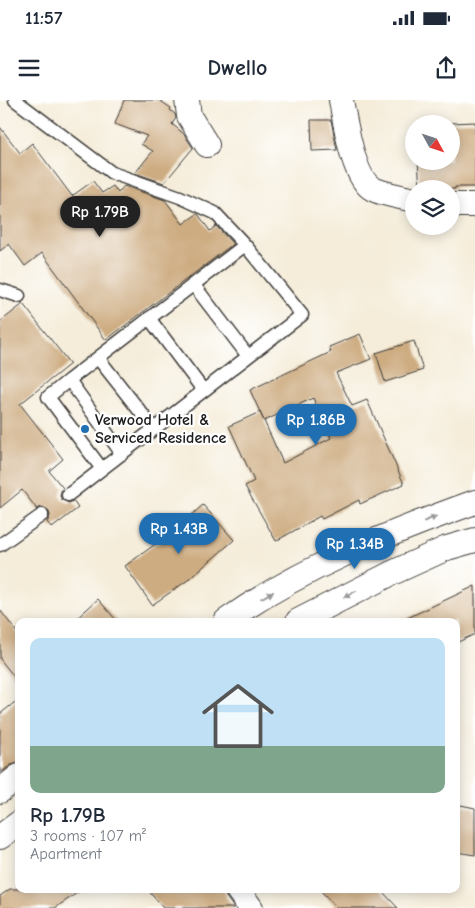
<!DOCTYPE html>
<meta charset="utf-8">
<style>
body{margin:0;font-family:"Comic Neue",sans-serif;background:#f2f2f3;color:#1f2937;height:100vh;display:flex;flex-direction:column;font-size:19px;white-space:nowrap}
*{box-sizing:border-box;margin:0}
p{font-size:16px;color:#747a83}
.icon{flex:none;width:28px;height:28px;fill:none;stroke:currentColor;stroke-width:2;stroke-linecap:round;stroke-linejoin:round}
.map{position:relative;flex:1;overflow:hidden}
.details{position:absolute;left:15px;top:518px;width:445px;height:275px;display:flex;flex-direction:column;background:#fff;border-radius:10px;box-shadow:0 2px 12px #0003}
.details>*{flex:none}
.needle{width:32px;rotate:130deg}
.controls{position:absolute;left:405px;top:15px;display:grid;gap:10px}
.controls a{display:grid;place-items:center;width:55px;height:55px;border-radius:50%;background:#fff;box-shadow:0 2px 12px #0003;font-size:25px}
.price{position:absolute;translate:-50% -42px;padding:0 11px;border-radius:18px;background:#1f6fb2;color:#fff;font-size:16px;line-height:32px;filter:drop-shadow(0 1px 2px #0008)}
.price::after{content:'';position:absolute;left:50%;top:30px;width:15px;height:11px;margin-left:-8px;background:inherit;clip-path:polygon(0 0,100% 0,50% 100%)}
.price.selected{background:#222;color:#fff}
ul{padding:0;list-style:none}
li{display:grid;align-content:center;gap:10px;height:265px;padding:0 15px}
li span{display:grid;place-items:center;height:155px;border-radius:10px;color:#555}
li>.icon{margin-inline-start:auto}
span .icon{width:90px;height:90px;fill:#fffc;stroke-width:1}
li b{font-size:21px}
.status{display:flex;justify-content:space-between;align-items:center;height:35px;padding:0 25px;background:#fff;direction:ltr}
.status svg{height:14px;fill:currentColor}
header{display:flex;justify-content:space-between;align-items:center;height:65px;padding:0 15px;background:#fff;font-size:22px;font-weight:700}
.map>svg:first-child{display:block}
.building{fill:#cdac81}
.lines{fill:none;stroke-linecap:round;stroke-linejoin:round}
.service-casing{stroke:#3d3b38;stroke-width:15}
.minor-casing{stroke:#3d3b38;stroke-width:26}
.service{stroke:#fff;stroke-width:12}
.minor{stroke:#fff;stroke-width:24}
.oneway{fill:#999}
.poi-dot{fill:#1f6fb2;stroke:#fff;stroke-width:2}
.labels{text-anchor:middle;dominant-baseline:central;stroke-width:4.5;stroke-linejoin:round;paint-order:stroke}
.poi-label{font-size:16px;font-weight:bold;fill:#1c1c1c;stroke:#fff;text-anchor:start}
</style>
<div class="status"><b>11:57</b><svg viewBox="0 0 49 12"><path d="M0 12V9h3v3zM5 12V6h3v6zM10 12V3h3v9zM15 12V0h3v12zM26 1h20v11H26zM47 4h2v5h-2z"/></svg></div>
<header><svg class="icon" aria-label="menu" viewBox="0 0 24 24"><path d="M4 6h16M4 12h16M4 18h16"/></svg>Dwello<svg class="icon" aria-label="share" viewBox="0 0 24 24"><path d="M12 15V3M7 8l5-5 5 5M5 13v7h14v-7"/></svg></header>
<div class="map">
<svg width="475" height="808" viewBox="0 0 475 808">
<rect width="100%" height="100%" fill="#fff"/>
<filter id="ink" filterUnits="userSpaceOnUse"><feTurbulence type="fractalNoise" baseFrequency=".02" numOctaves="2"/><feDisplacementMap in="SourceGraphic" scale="10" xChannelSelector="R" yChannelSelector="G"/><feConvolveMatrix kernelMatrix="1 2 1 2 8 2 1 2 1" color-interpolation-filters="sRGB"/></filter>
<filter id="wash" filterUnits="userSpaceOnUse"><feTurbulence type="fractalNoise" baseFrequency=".0096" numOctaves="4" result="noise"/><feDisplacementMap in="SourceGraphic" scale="20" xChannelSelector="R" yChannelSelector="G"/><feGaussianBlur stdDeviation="1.12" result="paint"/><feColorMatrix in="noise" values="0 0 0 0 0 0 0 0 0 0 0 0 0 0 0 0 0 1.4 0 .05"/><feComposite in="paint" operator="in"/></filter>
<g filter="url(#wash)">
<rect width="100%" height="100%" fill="#f5edda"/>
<g id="blocks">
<!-- building -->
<path class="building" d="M 124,0 L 159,0 L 171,8 L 170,10 L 175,14 L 176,18 L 172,24 L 184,34 L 193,48 L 164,83 L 135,73 L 153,51 L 141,44 L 147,36 L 115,24 Z
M 311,20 L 331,20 L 337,50 L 312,51 Z
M 475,22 L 475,87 L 455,87 L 455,89 L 421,89 L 420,88 L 418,61 L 451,61 L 451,23 Z
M 0,27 L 20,53 L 32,43 L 72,96 L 93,81 L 102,93 L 113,86 L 118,93 L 124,86 L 165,100 L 183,124 L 197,114 L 198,114 L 210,131 L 216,126 L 233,144 L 106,240 L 42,153 L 25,166 L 9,144 L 0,151 Z
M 23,204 L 70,264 L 20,304 L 63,359 L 49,371 L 63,388 L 61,391 L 60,396 L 62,400 L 69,403 L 73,401 L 78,408 L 52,428 L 47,422 L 49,419 L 50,415 L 48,410 L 42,407 L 37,409 L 22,390 L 0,408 L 0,222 Z
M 360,234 L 371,259 L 336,273 L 352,306 L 367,300 L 404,384 L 360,404 L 359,400 L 322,419 L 320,416 L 276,441 L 245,386 L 254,381 L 229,326 L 260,312 L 283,363 L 331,338 L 313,298 L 264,321 L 250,290 L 331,252 L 329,247 Z
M 414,241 L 423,270 L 385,282 L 376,253 Z
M 203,405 L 234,440 L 188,480 L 152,505 L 125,466 L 157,443 L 158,444 Z
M 475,486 L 475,534 L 456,543 L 456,521 L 401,521 Z
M 98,499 L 117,521 L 74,521 Z
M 0,510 L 19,535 L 19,583 L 0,559 Z
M 19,599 L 19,663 L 11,665 L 0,673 L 0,614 Z
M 456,704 L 475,708 L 475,755 L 456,752 Z
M 10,789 L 83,789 L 55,808 L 0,808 L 0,796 Z
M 147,789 L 224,789 L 226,797 L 234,808 L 163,808 Z
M 319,789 L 380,789 L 398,808 L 337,808 Z"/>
</g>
</g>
<g filter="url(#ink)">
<use href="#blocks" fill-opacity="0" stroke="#3d3b38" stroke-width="1"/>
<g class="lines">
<!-- service casing -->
<g class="service-casing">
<path id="service" d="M 15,0 L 112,73 L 180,97 L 215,113 L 245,145 L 69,280 L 48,297 L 102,369
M 193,184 L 248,256
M 0,190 L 19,196
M 149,218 L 203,290
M 98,258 L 154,329
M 69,280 L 122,354
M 68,395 L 302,215 L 245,145
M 0,445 L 42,415"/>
</g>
<!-- minor casing -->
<g class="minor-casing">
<path id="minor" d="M 187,0 L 189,16 L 207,45
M 341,0 C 345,21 353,79 373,89 C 383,94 402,97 414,100
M 451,105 L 475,105
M 226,521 C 301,468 389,433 475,402
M 298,521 L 392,473 L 447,448 L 475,440
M 0,691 L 19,676
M 0,737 L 19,723
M 237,789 L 251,808"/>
</g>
<!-- service -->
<use href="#service" class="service"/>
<!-- minor -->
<use href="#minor" class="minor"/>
</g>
<!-- one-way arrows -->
<defs><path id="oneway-solid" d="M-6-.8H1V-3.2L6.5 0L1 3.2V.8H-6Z" transform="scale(1.25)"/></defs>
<g class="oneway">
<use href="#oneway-solid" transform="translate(430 419) rotate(-22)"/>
<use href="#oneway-solid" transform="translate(350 494) rotate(153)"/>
<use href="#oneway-solid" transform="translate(267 495) rotate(-30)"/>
</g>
</g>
<!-- markers -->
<circle class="poi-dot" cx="85" cy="329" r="5"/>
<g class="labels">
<!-- poi labels -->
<g class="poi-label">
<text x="95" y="320">Verwood Hotel &amp;<tspan x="95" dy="18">Serviced Residence</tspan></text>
</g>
</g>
</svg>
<div class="controls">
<a><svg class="needle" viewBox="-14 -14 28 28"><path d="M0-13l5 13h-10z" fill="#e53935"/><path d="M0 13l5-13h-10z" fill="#747a83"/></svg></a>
<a><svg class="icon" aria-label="layers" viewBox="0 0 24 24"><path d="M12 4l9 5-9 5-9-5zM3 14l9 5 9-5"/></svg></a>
</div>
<b class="price selected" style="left:100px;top:138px">Rp 1.79B</b>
<b class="price" style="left:316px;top:346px">Rp 1.86B</b>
<b class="price" style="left:179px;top:455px">Rp 1.43B</b>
<b class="price" style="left:355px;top:470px">Rp 1.34B</b>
<section class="details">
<ul>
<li><span style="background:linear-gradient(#bfe0f5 70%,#7fa58c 0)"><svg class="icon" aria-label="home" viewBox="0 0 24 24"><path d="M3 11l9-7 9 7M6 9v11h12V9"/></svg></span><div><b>Rp 1.79B</b><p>3 rooms · 107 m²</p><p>Apartment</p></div></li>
</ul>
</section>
</div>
